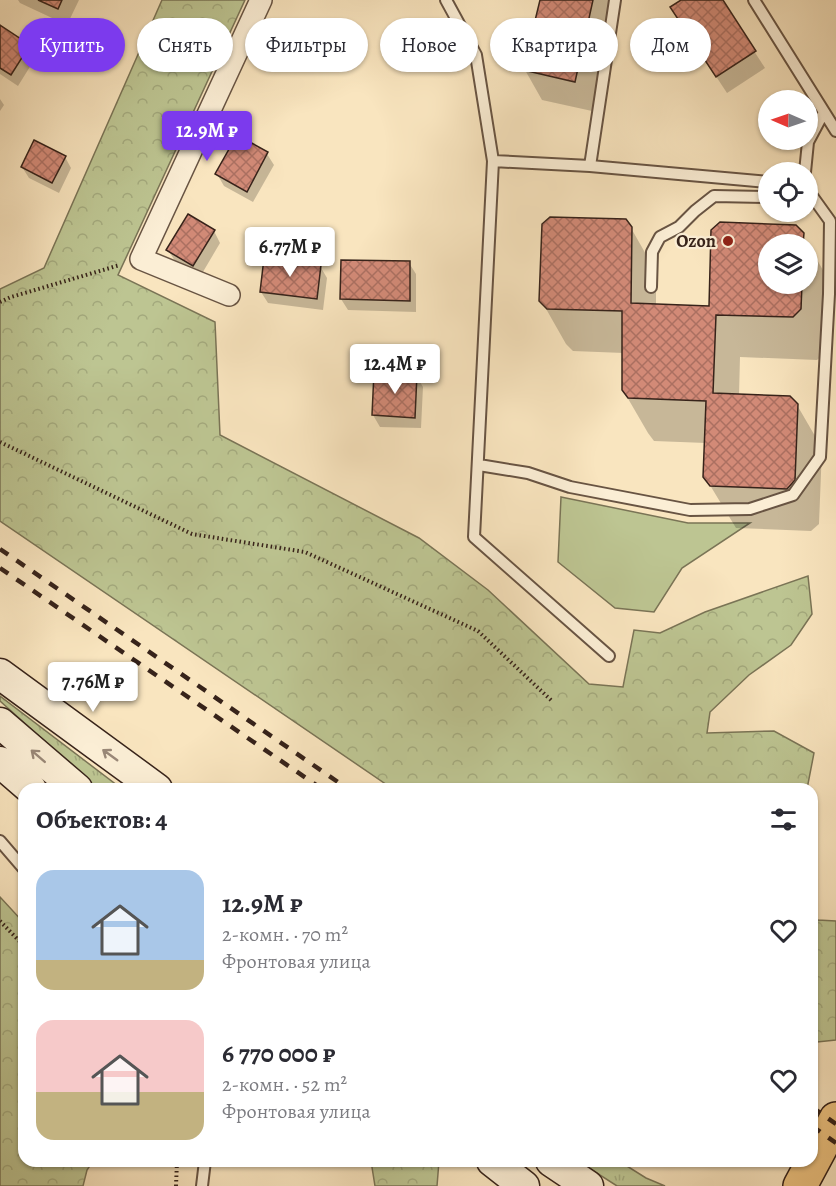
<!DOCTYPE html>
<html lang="ru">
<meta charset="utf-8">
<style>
body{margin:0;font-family:Alegreya,serif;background:#f7f7f7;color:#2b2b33;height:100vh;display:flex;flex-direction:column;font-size:22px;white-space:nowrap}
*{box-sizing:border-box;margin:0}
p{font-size:20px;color:#7c7c81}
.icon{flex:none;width:33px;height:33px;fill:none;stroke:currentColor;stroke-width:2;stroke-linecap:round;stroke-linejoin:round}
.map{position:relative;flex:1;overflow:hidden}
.side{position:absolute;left:18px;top:783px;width:800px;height:384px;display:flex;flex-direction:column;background:#fff;border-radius:18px;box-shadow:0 2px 4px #0004}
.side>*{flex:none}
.guide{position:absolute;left:18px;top:18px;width:801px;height:54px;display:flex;gap:12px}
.needle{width:39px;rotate:272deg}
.tools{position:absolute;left:758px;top:90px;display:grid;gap:12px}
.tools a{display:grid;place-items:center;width:60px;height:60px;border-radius:50%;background:#fff;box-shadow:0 2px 4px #0004;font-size:30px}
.price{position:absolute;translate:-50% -51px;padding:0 14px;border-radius:6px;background:#fff;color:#222;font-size:20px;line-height:39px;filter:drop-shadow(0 2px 3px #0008)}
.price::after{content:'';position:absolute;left:50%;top:36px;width:18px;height:14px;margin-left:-9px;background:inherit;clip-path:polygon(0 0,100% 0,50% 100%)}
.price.active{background:#7c3aed;color:#fff}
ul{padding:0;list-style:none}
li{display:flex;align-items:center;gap:18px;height:150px;padding:0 18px}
li span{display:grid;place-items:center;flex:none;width:168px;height:120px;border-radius:18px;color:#555}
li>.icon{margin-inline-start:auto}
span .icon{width:72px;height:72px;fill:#fffc;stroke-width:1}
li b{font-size:26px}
h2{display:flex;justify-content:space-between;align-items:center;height:72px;padding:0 18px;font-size:26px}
.pill{padding:0 21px;border-radius:27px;background:#fff;box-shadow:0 2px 4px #0004;font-size:21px;line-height:54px}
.pill.active{background:#7c3aed;color:#fff}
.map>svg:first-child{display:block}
.grass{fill:url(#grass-tufts);stroke:#7a7456;stroke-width:1.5}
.forest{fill:url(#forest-crowns);stroke:#7a7456;stroke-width:1.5}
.park{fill:#bdc592;stroke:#7a7456;stroke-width:1.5}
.shadow{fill:#0003;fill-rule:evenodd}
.building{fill:url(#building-cross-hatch);stroke:#37231a;stroke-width:1.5}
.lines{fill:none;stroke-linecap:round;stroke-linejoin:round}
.lane-casing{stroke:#685443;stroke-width:14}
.street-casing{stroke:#685443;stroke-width:24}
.secondary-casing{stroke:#37231a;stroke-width:33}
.primary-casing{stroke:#37231a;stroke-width:36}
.path{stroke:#37231a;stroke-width:4;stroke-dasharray:1.5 3;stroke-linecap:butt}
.lane{stroke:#fbeed5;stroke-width:10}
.street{stroke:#fbeed5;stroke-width:21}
.secondary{stroke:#fbeed5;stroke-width:30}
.primary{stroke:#ecc280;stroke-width:33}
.rail{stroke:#37231a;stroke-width:4.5;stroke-dasharray:10 10;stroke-linecap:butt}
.oneway{stroke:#998878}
.poi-dot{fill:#8f2418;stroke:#fbeed5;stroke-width:2}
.labels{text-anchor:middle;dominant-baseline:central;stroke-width:4.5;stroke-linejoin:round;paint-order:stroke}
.poi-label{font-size:18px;font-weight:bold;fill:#37231a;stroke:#fbeed5;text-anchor:end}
</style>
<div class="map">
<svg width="836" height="1186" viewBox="0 0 836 1186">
<defs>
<pattern id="grass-tufts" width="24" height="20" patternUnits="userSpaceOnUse" patternTransform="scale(1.5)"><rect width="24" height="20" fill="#bdc592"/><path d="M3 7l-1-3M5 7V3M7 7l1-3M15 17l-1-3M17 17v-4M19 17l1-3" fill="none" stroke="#a3a97d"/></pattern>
<pattern id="forest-crowns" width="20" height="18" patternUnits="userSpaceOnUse" patternTransform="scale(1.5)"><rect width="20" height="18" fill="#bdc592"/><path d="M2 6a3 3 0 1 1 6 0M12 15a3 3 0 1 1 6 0" fill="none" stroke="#a3a97d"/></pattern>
<pattern id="building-cross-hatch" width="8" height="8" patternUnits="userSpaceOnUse" patternTransform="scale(1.5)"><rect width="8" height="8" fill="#d28a77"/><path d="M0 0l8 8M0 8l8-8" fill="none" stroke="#ab7061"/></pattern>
</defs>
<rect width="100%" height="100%" fill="#f9e5bf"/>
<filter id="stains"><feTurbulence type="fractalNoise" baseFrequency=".00333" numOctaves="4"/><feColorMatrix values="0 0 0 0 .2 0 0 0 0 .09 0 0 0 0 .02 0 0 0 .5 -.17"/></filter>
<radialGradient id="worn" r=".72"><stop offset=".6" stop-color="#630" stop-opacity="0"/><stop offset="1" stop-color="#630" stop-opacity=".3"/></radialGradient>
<!-- grass -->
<path class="grass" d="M 0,696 L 122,789 L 98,789 L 0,701 Z
M 578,1161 L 619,1161 L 646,1178 L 665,1186 L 617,1186 Z"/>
<!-- forest -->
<path class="forest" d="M 162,0 L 245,0 L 118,275 L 215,322 L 220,435 L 419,538 L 488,590 L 589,684 L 623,687 L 634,630 L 660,633 L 705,612 L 808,576 L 812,614 L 791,645 L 749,675 L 710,712 L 707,733 L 774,731 L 814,753 L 807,789 L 393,789 L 0,521 L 0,289 L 44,268 Z
M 0,897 L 24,923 L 24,1161 L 93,1161 L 87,1170 L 83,1186 L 0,1186 Z
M 812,915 L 818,920 L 836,921 L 836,1040 L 817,1042 L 812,1040 Z
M 371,1161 L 439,1161 L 437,1186 L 375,1186 Z"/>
<!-- park -->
<path class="park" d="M 561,497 L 688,523 L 750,523 L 682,568 L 654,612 L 615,608 L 558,562 Z"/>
<!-- shadow -->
<path class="shadow" d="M 18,0 L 79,0 L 67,25 L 20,3 Z
M 541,0 L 617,0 L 592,111 L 542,100 L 525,70 Z
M 684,0 L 721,0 L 765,68 L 727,93 L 682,25 Z
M 0,27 L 29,46 L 36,57 L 18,86 L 0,74 Z
M 0,99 L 4,105 L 0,111 Z
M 267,154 L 274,165 L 253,202 L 224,186 L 217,174 Z
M 65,157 L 71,168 L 59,193 L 29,178 L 22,167 Z
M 631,228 L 656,272 L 656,306 L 710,308 L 713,231 L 802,234 L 827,277 L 825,353 L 817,360 L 740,357 L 739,396 L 797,405 L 822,448 L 819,524 L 811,531 L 736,528 L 705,477 L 706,443 L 654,441 L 648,433 L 623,390 L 624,353 L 573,351 L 566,344 L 541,300 ZM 768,244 L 807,244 L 807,284 L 768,284 Z
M 214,231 L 220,243 L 200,277 L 175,261 L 168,250 Z
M 409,263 L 416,274 L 416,312 L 348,310 L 341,299 Z
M 320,266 L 327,278 L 323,310 L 268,303 L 261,292 Z
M 375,373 L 416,375 L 423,387 L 421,428 L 380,427 L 373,415 Z"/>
<!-- building -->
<path class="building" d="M 38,0 L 62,0 L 58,9 Z
M 540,0 L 593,0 L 575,82 L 523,70 Z
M 681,0 L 723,0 L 756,51 L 716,77 L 670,7 Z
M 0,25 L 30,45 L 11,75 L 0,68 Z
M 237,135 L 268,152 L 247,192 L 215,174 Z
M 34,140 L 66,156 L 52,183 L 21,167 Z
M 188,214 L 215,230 L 193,266 L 166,250 Z
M 550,217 L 626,219 L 632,227 L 631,303 L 709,306 L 711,230 L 720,222 L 796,225 L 804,233 L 803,244 L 768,244 L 768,284 L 802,284 L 801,309 L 793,317 L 716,315 L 713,393 L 790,396 L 798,404 L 795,480 L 787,489 L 710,486 L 703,477 L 706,401 L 628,398 L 622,390 L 622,311 L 547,309 L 539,301 L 542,224 Z
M 264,258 L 321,265 L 317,299 L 260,292 Z
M 341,260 L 410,261 L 410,301 L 340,299 Z
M 374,372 L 417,374 L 415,418 L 372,415 Z"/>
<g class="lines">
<!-- lane casing -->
<g class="lane-casing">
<path id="lane" d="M 446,0 L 476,55 L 493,161 L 474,537 L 609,656
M 754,0 L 836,131
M 493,161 L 590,166 L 615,0
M 590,166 L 768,182
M 805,172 L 808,142 L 824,112
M 651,287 L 652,252 L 660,237 L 679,227 L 695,211 L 714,196 L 768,197
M 479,465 L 528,473 L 570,487 L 690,510 L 750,509 L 793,495 L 820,457 L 829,294 L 830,221 L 807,189
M 0,841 L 24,869
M 202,1186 L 205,1161"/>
</g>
<!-- street casing -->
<g class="street-casing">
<path id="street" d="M 229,295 L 141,259 L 261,0"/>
</g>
<!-- secondary casing -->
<g class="secondary-casing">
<path id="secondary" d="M 0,674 L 157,789
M 0,723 L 77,789
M 0,762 L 31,789
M 492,1161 L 524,1186
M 551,1161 L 588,1186"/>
</g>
<!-- primary casing -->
<g class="primary-casing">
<path id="primary" d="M 800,1186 L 836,1119"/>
</g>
<!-- path -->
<path class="path" d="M 0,302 L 11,297 L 120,265
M 0,442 L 192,534 L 305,552 L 478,631 L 553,702
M 0,921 L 24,946
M 176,1186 L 177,1161"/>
<!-- lane -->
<use href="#lane" class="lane"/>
<!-- street -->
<use href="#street" class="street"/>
<!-- secondary -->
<use href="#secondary" class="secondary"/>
<!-- primary -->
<use href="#primary" class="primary"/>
<!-- rail -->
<path class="rail" d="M 0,549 L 348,789
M 0,568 L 322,789
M 812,1107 L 836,1124
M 812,1126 L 836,1143"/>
</g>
<!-- one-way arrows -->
<defs><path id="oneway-shaft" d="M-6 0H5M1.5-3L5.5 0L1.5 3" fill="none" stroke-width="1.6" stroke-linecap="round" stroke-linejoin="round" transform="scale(1.5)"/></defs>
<g class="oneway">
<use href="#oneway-shaft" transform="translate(110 755) rotate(-144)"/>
<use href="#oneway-shaft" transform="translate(38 756) rotate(-139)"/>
</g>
<!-- markers -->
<circle class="poi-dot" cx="728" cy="241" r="6"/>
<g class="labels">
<!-- poi labels -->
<g class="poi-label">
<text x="716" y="241">Ozon</text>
</g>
</g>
<rect width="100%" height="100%" filter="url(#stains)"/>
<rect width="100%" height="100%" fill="url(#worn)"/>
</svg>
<div class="tools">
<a><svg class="needle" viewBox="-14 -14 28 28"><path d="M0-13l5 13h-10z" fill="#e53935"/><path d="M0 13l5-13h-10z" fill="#7c7c81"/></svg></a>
<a><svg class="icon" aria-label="locate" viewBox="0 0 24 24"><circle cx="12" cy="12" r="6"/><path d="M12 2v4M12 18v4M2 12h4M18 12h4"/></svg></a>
<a><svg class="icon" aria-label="layers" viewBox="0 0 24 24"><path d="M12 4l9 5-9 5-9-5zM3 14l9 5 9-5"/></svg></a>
</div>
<b class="price active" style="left:207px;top:162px">12.9M ₽</b>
<b class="price" style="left:290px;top:278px">6.77M ₽</b>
<b class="price" style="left:395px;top:395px">12.4M ₽</b>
<b class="price" style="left:93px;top:713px">7.76M ₽</b>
<div class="guide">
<a class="pill active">Купить</a>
<a class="pill">Снять</a>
<a class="pill">Фильтры</a>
<a class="pill">Новое</a>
<a class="pill">Квартира</a>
<a class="pill">Дом</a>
</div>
<section class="side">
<h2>Объектов: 4<svg class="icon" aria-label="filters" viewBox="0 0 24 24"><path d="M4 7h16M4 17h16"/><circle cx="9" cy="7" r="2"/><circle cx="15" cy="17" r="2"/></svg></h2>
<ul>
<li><span style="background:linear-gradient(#a9c7e8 75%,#c2b280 0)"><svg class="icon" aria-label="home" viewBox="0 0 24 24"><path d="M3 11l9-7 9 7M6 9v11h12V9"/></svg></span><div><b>12.9M ₽</b><p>2-комн. · 70 m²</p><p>Фронтовая улица</p></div><svg class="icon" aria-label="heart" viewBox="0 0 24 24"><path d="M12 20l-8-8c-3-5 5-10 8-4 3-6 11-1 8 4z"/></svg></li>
<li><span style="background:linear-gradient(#f6c9c9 60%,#c2b280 0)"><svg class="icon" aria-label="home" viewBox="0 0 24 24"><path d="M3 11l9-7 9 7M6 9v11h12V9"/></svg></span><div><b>6 770 000 ₽</b><p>2-комн. · 52 m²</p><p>Фронтовая улица</p></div><svg class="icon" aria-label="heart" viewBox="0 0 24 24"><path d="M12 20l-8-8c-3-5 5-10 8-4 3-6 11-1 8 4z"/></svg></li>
</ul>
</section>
</div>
